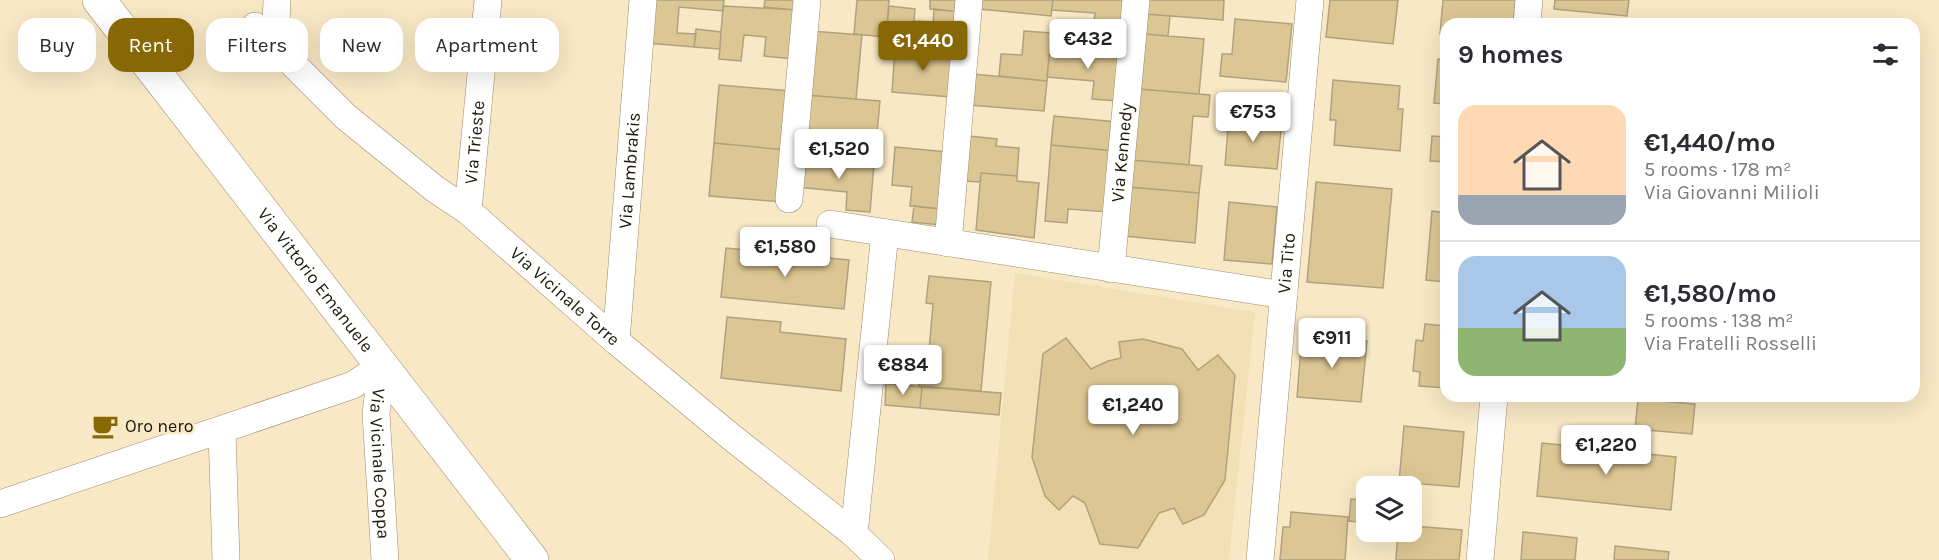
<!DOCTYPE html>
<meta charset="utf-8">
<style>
body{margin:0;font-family:Karla,sans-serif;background:#f7f7f7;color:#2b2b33;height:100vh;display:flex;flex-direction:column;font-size:22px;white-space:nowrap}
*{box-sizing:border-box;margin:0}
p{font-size:20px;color:#7c7c81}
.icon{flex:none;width:33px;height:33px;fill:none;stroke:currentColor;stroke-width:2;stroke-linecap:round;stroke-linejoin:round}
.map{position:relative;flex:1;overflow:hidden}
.side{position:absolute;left:1440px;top:18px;width:480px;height:384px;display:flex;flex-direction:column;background:#fff;border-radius:18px;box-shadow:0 6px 24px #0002}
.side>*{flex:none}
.guide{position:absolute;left:18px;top:18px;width:570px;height:54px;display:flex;gap:12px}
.fabs{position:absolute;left:1356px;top:476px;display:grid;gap:12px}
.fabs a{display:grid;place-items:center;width:66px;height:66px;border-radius:12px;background:#fff;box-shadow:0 6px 24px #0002;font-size:30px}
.price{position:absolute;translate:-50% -51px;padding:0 14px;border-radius:6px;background:#fff;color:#222;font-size:20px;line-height:39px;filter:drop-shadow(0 2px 3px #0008)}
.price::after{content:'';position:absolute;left:50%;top:36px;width:18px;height:14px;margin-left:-9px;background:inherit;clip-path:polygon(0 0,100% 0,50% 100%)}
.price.on{background:#886804;color:#fff}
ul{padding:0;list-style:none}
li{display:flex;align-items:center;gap:18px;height:150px;padding:0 18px}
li+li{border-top:2px solid #e1e1e2}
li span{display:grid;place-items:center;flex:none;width:168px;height:120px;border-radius:18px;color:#555}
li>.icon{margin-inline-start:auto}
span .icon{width:72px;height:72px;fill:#fffc;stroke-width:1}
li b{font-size:26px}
h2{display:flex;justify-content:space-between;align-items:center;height:72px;padding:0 18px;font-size:26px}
.tag{padding:0 21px;border-radius:18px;background:#fff;box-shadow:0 6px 24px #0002;font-size:21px;line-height:54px}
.tag.on{background:#886804;color:#fff}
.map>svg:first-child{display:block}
.built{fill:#f3e0b5}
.building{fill:#dcc693;stroke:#b0a280;stroke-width:1.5}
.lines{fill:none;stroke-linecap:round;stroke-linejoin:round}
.minor-casing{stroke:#9b8c6c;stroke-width:28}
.tertiary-casing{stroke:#9b8c6c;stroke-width:34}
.minor{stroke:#fff;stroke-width:27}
.tertiary{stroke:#fff;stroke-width:33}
.labels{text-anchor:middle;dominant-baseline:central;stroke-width:5;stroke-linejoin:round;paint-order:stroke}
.street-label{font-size:18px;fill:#1e180b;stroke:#f8e8c5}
.poi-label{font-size:18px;fill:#1e180b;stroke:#f8e8c5;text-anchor:start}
</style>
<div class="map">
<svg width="1939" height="560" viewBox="0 0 1939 560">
<rect width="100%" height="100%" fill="#f8e8c5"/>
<!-- built -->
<path class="built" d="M 1015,273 L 1255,312 L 1229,560 L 988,560 Z"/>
<!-- building -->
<path class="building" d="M 651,0 L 724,0 L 723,11 L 679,7 L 677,33 L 696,34 L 694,47 L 647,43 Z
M 765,0 L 798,0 L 797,10 L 764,7 Z
M 857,0 L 889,0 L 886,37 L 854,34 Z
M 930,0 L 962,0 L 961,12 L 930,9 Z
M 980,0 L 1053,0 L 1051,16 L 979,9 Z
M 1053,0 L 1127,0 L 1124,35 L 1093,33 L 1095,13 L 1052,10 Z
M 1146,0 L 1224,0 L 1223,20 L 1145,14 Z
M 1330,0 L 1398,0 L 1393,44 L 1326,37 Z
M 1443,0 L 1516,0 L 1513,24 L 1446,24 L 1446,34 L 1440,34 Z
M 1555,0 L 1629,0 L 1627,16 L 1554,9 Z
M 723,6 L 797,10 L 793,59 L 764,56 L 766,37 L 744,35 L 741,61 L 719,59 Z
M 889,6 L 915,9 L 914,21 L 933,22 L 933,28 L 960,30 L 954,52 L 885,47 Z
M 934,9 L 961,12 L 960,30 L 933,28 Z
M 1145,14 L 1170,16 L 1168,36 L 1144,34 Z
M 1235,19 L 1292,24 L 1286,82 L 1220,76 L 1222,54 L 1232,54 Z
M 696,29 L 721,32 L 720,49 L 694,47 Z
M 811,31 L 862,35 L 856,99 L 805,95 Z
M 1024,31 L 1051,33 L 1047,81 L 999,76 L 1001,54 L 1022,55 Z
M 1093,33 L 1124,35 L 1122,53 L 1092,51 Z
M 1144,34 L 1204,39 L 1199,94 L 1139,89 Z
M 895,47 L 954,52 L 951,97 L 892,92 Z
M 1050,47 L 1122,53 L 1118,101 L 1092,99 L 1094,81 L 1047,77 Z
M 1438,59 L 1446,60 L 1446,104 L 1434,103 Z
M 973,74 L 1047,81 L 1044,111 L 970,105 Z
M 1333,80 L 1400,86 L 1398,109 L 1403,109 L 1400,151 L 1334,145 L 1336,120 L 1330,120 Z
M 719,85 L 792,91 L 786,150 L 714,143 Z
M 1139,89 L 1210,95 L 1208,117 L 1193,116 L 1189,165 L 1131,160 Z
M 805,95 L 880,101 L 874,164 L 847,162 L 850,133 L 803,129 Z
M 1054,116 L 1117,122 L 1115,151 L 1051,145 Z
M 1229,116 L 1282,121 L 1277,169 L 1225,165 Z
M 969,136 L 997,139 L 996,146 L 1019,148 L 1017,176 L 981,173 L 980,182 L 965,181 Z
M 1432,136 L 1446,137 L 1446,162 L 1430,161 Z
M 714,143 L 786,150 L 782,202 L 709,196 Z
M 1051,145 L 1115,151 L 1109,212 L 1068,209 L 1067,223 L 1045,221 Z
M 895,147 L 947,152 L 941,209 L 910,206 L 912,187 L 892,185 Z
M 800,157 L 874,164 L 870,212 L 846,210 L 847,192 L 797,187 Z
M 1131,160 L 1202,166 L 1199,193 L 1129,187 Z
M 981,173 L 1017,176 L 1017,181 L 1039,183 L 1034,238 L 976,230 Z
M 1316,182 L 1392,189 L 1383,288 L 1307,282 Z
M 1128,187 L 1199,193 L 1195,243 L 1124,236 Z
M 1229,202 L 1277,207 L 1272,264 L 1224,260 Z
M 914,206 L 941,209 L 940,225 L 912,222 Z
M 1432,211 L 1446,213 L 1446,282 L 1426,280 Z
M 726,248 L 849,260 L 844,309 L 721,297 Z
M 929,276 L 991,282 L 981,391 L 919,386 L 921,362 L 928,363 L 933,304 L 926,303 Z
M 727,317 L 781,322 L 780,332 L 846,339 L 841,391 L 721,378 Z
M 1425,324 L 1446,326 L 1446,388 L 1419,386 L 1420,372 L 1413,371 L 1416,340 L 1423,341 Z
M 1302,335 L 1367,341 L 1361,402 L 1297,397 Z
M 1066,338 L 1091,369 L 1108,361 L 1121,358 L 1119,342 L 1143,339 L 1182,349 L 1198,370 L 1218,355 L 1235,375 L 1225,480 L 1204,515 L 1183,524 L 1174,508 L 1159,513 L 1138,548 L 1100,544 L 1085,503 L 1073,496 L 1059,510 L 1045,496 L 1032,457 L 1043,354 Z
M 886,383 L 922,387 L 920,408 L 885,405 Z
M 922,387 L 1001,393 L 999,415 L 920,408 Z
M 1638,399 L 1695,404 L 1692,434 L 1635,429 Z
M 1404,426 L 1464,432 L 1459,487 L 1399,482 Z
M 1542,443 L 1676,457 L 1671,510 L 1537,496 Z
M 1351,499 L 1366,500 L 1366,523 L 1349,521 Z
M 1291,512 L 1348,517 L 1345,560 L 1280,560 L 1283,527 L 1290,527 Z
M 1412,526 L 1462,530 L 1459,560 L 1396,560 L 1398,531 L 1412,531 Z
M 1523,532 L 1577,538 L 1575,560 L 1521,560 Z
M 1615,546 L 1669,552 L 1668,560 L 1614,560 Z"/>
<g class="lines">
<!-- minor casing -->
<g class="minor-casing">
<g id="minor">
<path d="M 1527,24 L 1529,0"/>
<path id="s1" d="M 255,26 L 346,117 L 435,189 L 468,211 L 616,341 L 730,436 L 854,534 L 881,560"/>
<path d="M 275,46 L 277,0"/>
<path d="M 789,199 L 807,0"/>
<path id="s2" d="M 468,211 L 488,0"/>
<path d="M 830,224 L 1284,295"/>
<path d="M 948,243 L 969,0"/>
<path id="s3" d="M 1111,269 L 1136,0"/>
<path id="s4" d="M 616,341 L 643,0"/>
<path id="s5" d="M 382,366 L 376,413 L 385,560"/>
<path d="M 222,431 L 226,560"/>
<path d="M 0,504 L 353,385 L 382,366"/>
<path d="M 854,534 L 885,233"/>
<path id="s6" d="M 1260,560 L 1310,0"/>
<path d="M 1480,560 L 1494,396"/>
</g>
</g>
<!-- tertiary casing -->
<g class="tertiary-casing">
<g id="tertiary">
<path id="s7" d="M 99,0 L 532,560"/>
</g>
</g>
<!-- minor -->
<use href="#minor" class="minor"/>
<!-- tertiary -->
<use href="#tertiary" class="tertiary"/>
</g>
<!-- icons -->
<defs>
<g id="cafe-bare" transform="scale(2.07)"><path d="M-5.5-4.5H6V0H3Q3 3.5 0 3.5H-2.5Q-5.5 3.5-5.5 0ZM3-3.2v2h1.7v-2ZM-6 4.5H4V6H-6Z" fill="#886804" stroke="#f8e8c5" stroke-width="2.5" paint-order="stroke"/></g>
</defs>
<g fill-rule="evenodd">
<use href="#cafe-bare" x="105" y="426"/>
</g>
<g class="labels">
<!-- street labels -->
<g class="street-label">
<text stroke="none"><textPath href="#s2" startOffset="69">Via Trieste</textPath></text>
<text stroke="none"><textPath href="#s3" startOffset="117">Via Kennedy</textPath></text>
<text stroke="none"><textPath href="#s4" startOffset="171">Via Lambrakis</textPath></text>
<text stroke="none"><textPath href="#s6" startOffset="298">Via Tito</textPath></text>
<text stroke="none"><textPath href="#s7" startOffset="354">Via Vittorio Emanuele</textPath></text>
<text stroke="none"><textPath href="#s1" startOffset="412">Via Vicinale Torre</textPath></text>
<text stroke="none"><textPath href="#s5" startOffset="98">Via Vicinale Coppa</textPath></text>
</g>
<!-- poi labels -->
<g class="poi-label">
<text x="125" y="426">Oro nero</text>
</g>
</g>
</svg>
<div class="fabs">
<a><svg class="icon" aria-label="layers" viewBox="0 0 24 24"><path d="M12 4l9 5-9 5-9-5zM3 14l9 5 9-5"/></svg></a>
</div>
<b class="price" style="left:1088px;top:70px">€432</b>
<b class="price on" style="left:923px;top:72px">€1,440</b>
<b class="price" style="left:1253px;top:143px">€753</b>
<b class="price" style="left:839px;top:180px">€1,520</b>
<b class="price" style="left:785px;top:278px">€1,580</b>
<b class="price" style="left:1332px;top:369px">€911</b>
<b class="price" style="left:903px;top:396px">€884</b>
<b class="price" style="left:1133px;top:436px">€1,240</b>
<b class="price" style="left:1606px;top:476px">€1,220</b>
<div class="guide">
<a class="tag">Buy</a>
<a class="tag on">Rent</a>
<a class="tag">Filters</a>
<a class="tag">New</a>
<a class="tag">Apartment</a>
</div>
<section class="side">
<h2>9 homes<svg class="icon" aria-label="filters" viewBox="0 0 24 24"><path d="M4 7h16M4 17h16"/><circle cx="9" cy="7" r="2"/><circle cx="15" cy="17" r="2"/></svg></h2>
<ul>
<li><span style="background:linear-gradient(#ffd9b3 75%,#9aa5b1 0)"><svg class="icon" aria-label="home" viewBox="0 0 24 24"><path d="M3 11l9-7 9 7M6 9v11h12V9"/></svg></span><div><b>€1,440/mo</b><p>5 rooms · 178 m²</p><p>Via Giovanni Milioli</p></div></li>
<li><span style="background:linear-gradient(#a9c7e8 60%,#8fb573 0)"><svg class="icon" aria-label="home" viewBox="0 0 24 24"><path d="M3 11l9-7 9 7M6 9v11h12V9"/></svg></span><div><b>€1,580/mo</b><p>5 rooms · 138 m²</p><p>Via Fratelli Rosselli</p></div></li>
</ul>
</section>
</div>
